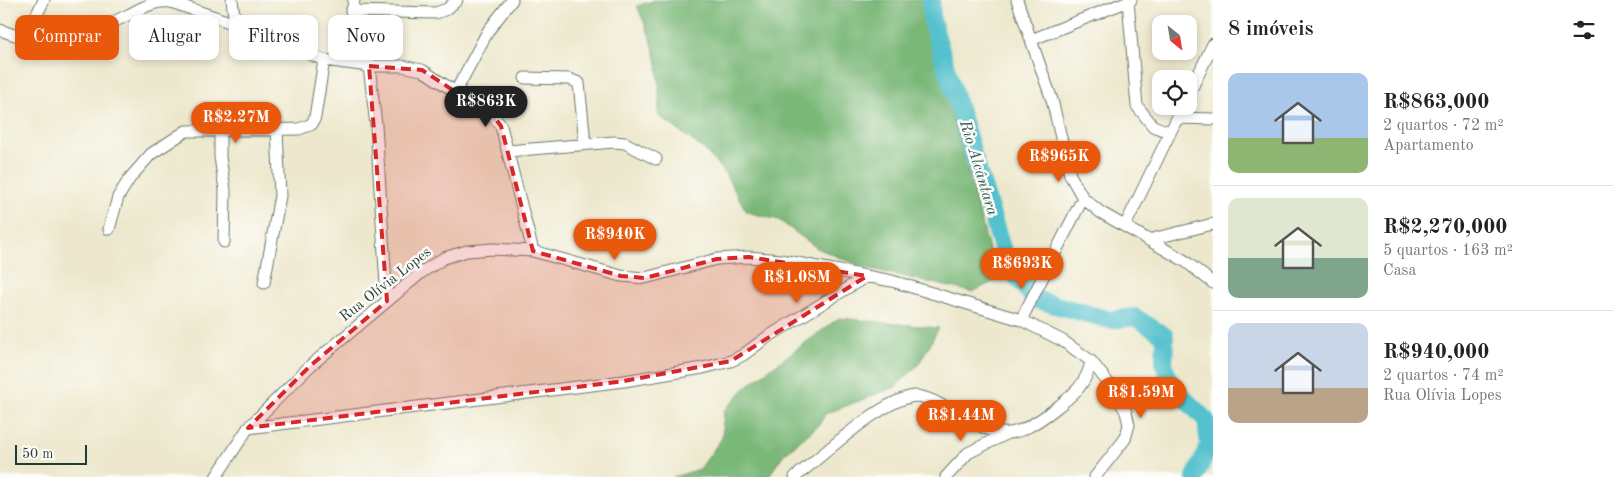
<!DOCTYPE html>
<html lang="pt">
<meta charset="utf-8">
<style>
body{margin:0;font-family:"Old Standard TT",serif;background:#f6f6f6;color:#222;height:100vh;display:flex;flex-direction:column;font-size:19px;white-space:nowrap}
*{box-sizing:border-box;margin:0}
p{font-size:16px;color:#767676}
.icon{flex:none;width:28px;height:28px;fill:none;stroke:currentColor;stroke-width:2;stroke-linecap:round;stroke-linejoin:round}
.map{position:relative;flex:1;overflow:hidden}
.sheet{display:flex;flex-direction:column;background:#fff;width:400px}
.sheet>*{flex:none}
.hud{position:absolute;left:15px;top:15px;width:475px;height:45px;display:flex;gap:10px}
.needle{width:32px;rotate:150deg}
.fabs{position:absolute;left:1152px;top:15px;display:grid;gap:10px}
.fabs a{display:grid;place-items:center;width:45px;height:45px;border-radius:10px;background:#fff;box-shadow:0 2px 8px #0003;font-size:25px}
.scale{position:absolute;left:15px;bottom:12px;width:72px;box-sizing:border-box;padding-left:5px;border:2px solid #1f3d34;border-top:0;font-size:14px;line-height:18px;white-space:nowrap;color:#1f3d34;-webkit-text-stroke:4px #fdfcf7;paint-order:stroke}
.price{position:absolute;translate:-50% -42px;padding:0 11px;border-radius:18px;background:#ea580c;color:#fff;font-size:16px;line-height:32px;filter:drop-shadow(0 1px 2px #0008)}
.price::after{content:'';position:absolute;left:50%;top:30px;width:15px;height:11px;margin-left:-8px;background:inherit;clip-path:polygon(0 0,100% 0,50% 100%)}
.price.active{background:#222;color:#fff}
ul{padding:0;list-style:none}
li{display:flex;align-items:center;gap:15px;height:125px;padding:0 15px}
li+li{border-top:1px solid #e0e0e0}
li span{display:grid;place-items:center;flex:none;width:140px;height:100px;border-radius:10px;color:#555}
li>.icon{margin-inline-start:auto}
span .icon{width:60px;height:60px;fill:#fffc;stroke-width:1}
li b{font-size:21px}
h2{display:flex;justify-content:space-between;align-items:center;height:60px;padding:0 15px;font-size:21px}
.chip{padding:0 18px;border-radius:10px;background:#fff;box-shadow:0 2px 8px #0003;font-size:18px;line-height:45px}
.chip.active{background:#ea580c;color:#fff}
main{display:flex;flex:1;min-height:0}
.map>svg:first-child{display:block}
.forest{fill:#7ab878;stroke:#4c7a56}
.lines{fill:none;stroke-linecap:round;stroke-linejoin:round}
.river{stroke:#54c1ce;stroke-width:18}
.minor-casing{stroke:#67796a;stroke-width:13}
.minor{stroke:#fff;stroke-width:11}
.marked{fill:#d62828;fill-opacity:0.2;stroke:#d62828;stroke-width:4;stroke-dasharray:10 6;stroke-linejoin:round}
.labels{text-anchor:middle;dominant-baseline:central;stroke-width:5;stroke-linejoin:round;paint-order:stroke}
.street-label{font-size:15px;fill:#1f3d34;stroke:#fdfcf7}
.water-label{font-size:16px;font-style:italic;fill:#2c5e5a;stroke:#fdfcf7}
</style>
<main>
<div class="map">
<svg width="1213" height="477" viewBox="0 0 1213 477">
<rect width="100%" height="100%" fill="#fdfcf7"/>
<filter id="ink" filterUnits="userSpaceOnUse"><feTurbulence type="fractalNoise" baseFrequency=".02" numOctaves="2"/><feDisplacementMap in="SourceGraphic" scale="10" xChannelSelector="R" yChannelSelector="G"/><feConvolveMatrix kernelMatrix="1 2 1 2 8 2 1 2 1" color-interpolation-filters="sRGB"/></filter>
<filter id="wash" filterUnits="userSpaceOnUse"><feTurbulence type="fractalNoise" baseFrequency=".0096" numOctaves="4" result="noise"/><feDisplacementMap in="SourceGraphic" scale="20" xChannelSelector="R" yChannelSelector="G"/><feGaussianBlur stdDeviation="1.12" result="paint"/><feColorMatrix in="noise" values="0 0 0 0 0 0 0 0 0 0 0 0 0 0 0 0 0 1.4 0 .05"/><feComposite in="paint" operator="in"/></filter>
<g filter="url(#wash)">
<rect width="100%" height="100%" fill="#ede8cd"/>
<!-- forest -->
<path class="forest" d="M 655,0 L 924,0 L 927,23 L 989,249 L 995,281 L 972,292 L 863,267 L 817,248 L 779,220 L 747,212 L 724,172 L 705,150 L 658,115 C 662,68 656,48 637,6 Z
M 839,318 L 939,328 L 918,365 L 895,387 L 825,414 L 819,425 L 784,454 L 768,477 L 674,477 L 700,469 L 722,438 L 724,411 L 747,386 Z"/>
<g class="lines">
<!-- river -->
<path class="river" d="M 931,0 L 932,21 L 1007,264 L 1034,299 L 1110,320 L 1135,317 L 1165,336 L 1164,364 L 1171,385 L 1206,420 L 1209,446 L 1195,477"/>
</g>
</g>
<g filter="url(#ink)">
<g class="lines">
<!-- minor casing -->
<g class="minor-casing">
<path id="minor" d="M 232,0 L 235,24
M 1017,0 L 1052,100 L 1070,175 L 1083,198 L 1100,212 L 1185,261 L 1213,283
M 1128,1 L 1137,106 L 1153,126 L 1169,132
M 351,11 L 436,13 L 447,9 L 457,0
M 0,30 C 50,50 83,37 128,15 C 142,8 155,0 171,2 L 235,24 L 324,60 L 369,66 L 376,125 L 387,301
M 25,38 L 44,0
M 1031,40 L 1131,0
M 344,63 L 354,0
M 369,66 L 402,66 L 422,70 L 494,117 L 501,126 L 533,251
M 525,78 L 569,79 L 579,83 L 585,143
M 456,91 L 488,31 L 512,0
M 1189,94 L 1213,44
M 1177,118 L 1213,119
M 220,131 L 220,157 L 225,190 L 224,242
M 508,151 L 614,142 L 625,143 L 656,159
M 1125,226 L 1183,106
M 109,229 L 118,197 L 130,178 L 151,154 L 186,131 L 299,129 L 312,124 L 315,117 L 324,60
M 1148,240 L 1213,224
M 264,283 L 280,196 L 277,130
M 1021,320 L 1083,198
M 248,428 L 624,381 L 703,368 L 731,361 L 743,355 L 766,338 L 867,276
M 216,477 L 248,428 L 310,366 L 422,272 L 444,258 L 467,251 L 493,249 L 533,251 L 621,276 L 645,278 L 717,259 L 749,257 L 781,260 L 892,281 L 1021,320 L 1063,341 L 1091,361 L 1114,390 L 1126,412 L 1129,425 L 1125,439 L 1095,477
M 795,477 C 824,455 880,400 915,396 C 923,396 936,402 943,406 C 996,432 1002,450 1055,409 C 1073,395 1087,384 1091,361
M 946,477 L 968,453 L 1004,435"/>
</g>
<!-- minor -->
<use href="#minor" class="minor"/>
</g>
</g>
<!-- marked area -->
<path class="marked" d="M 369,66 L 422,70 L 494,117 L 501,126 L 533,251 L 621,276 L 645,278 L 717,259 L 749,257 L 867,276 L 731,361 L 624,381 L 248,428 L 310,366 L 387,301 Z"/>
<g class="labels">
<!-- street labels -->
<g class="street-label">
<text transform="translate(386 285) rotate(-38)">Rua Olívia Lopes</text>
</g>
<!-- water labels -->
<g class="water-label">
<text transform="translate(978 168) rotate(73)">Rio Alcântara</text>
</g>
</g>
</svg>
<div class="fabs">
<a><svg class="needle" viewBox="-14 -14 28 28"><path d="M0-13l5 13h-10z" fill="#e53935"/><path d="M0 13l5-13h-10z" fill="#767676"/></svg></a>
<a><svg class="icon" aria-label="locate" viewBox="0 0 24 24"><circle cx="12" cy="12" r="6"/><path d="M12 2v4M12 18v4M2 12h4M18 12h4"/></svg></a>
</div>
<div class="scale">50 m</div>
<b class="price active" style="left:486px;top:128px">R$863K</b>
<b class="price" style="left:236px;top:144px">R$2.27M</b>
<b class="price" style="left:1059px;top:183px">R$965K</b>
<b class="price" style="left:615px;top:261px">R$940K</b>
<b class="price" style="left:1022px;top:290px">R$693K</b>
<b class="price" style="left:797px;top:304px">R$1.08M</b>
<b class="price" style="left:1141px;top:419px">R$1.59M</b>
<b class="price" style="left:961px;top:442px">R$1.44M</b>
<div class="hud">
<a class="chip active">Comprar</a>
<a class="chip">Alugar</a>
<a class="chip">Filtros</a>
<a class="chip">Novo</a>
</div>
</div>
<section class="sheet">
<h2>8 imóveis<svg class="icon" aria-label="filters" viewBox="0 0 24 24"><path d="M4 7h16M4 17h16"/><circle cx="9" cy="7" r="2"/><circle cx="15" cy="17" r="2"/></svg></h2>
<ul>
<li><span style="background:linear-gradient(#a9c7e8 65%,#8fb573 0)"><svg class="icon" aria-label="home" viewBox="0 0 24 24"><path d="M3 11l9-7 9 7M6 9v11h12V9"/></svg></span><div><b>R$863,000</b><p>2 quartos · 72 m²</p><p>Apartamento</p></div></li>
<li><span style="background:linear-gradient(#dfe7d0 60%,#7fa58c 0)"><svg class="icon" aria-label="home" viewBox="0 0 24 24"><path d="M3 11l9-7 9 7M6 9v11h12V9"/></svg></span><div><b>R$2,270,000</b><p>5 quartos · 163 m²</p><p>Casa</p></div></li>
<li><span style="background:linear-gradient(#c9d6e8 65%,#b9a48a 0)"><svg class="icon" aria-label="home" viewBox="0 0 24 24"><path d="M3 11l9-7 9 7M6 9v11h12V9"/></svg></span><div><b>R$940,000</b><p>2 quartos · 74 m²</p><p>Rua Olívia Lopes</p></div></li>
</ul>
</section>
</main>
